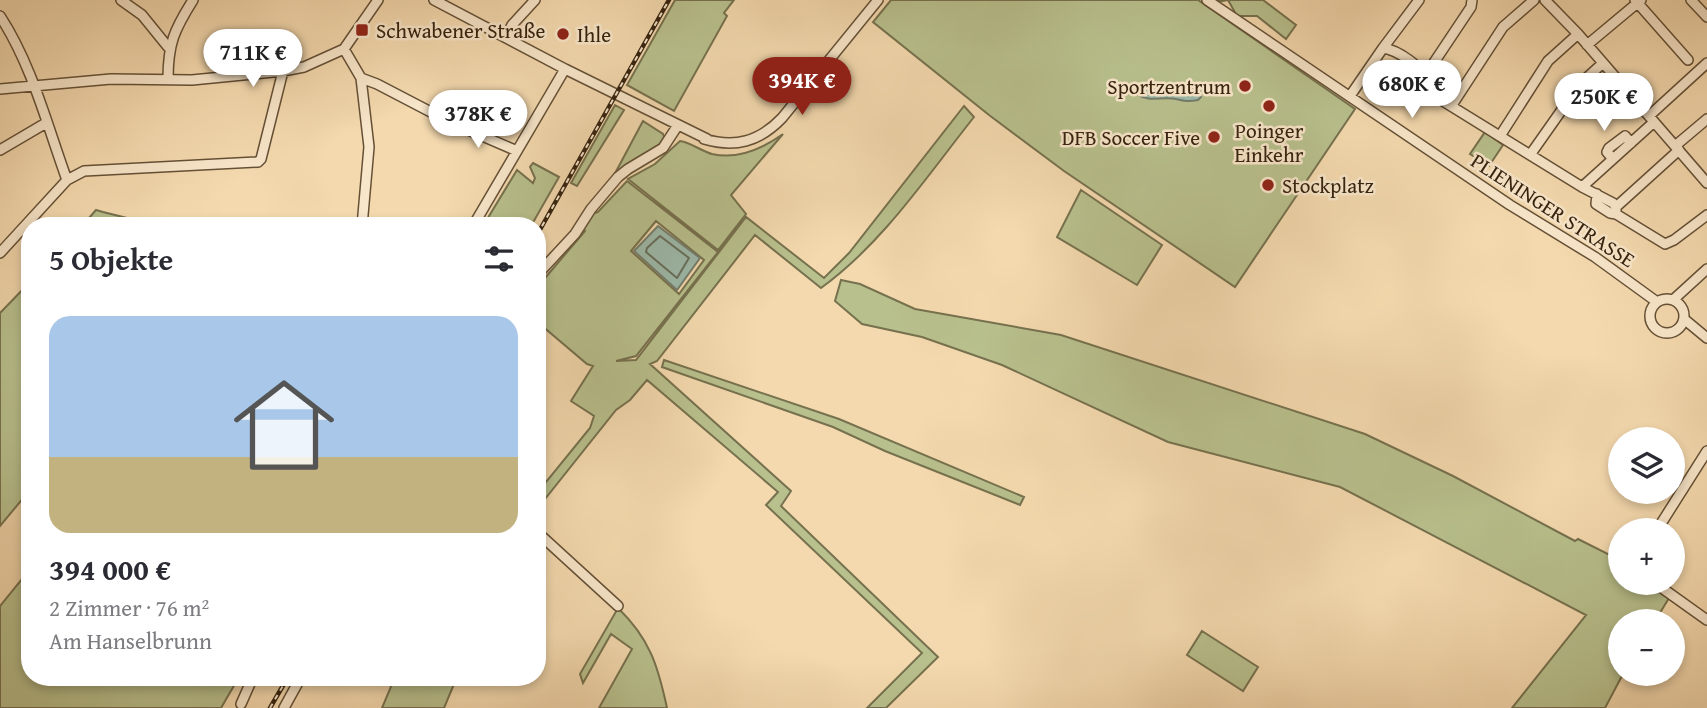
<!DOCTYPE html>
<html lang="de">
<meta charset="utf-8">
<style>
body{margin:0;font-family:"Gentium Book Plus",serif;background:#f7f7f7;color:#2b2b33;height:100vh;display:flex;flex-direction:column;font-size:26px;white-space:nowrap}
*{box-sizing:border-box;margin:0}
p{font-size:23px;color:#7c7c81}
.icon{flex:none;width:38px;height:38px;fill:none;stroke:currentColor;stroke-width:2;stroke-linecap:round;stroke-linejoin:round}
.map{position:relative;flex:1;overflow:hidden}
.side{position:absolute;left:21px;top:217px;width:525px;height:469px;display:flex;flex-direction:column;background:#fff;border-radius:28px;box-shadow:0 4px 10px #0003}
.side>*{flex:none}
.tools{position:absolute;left:1608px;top:427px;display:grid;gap:14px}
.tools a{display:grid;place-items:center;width:77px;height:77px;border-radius:50%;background:#fff;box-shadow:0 4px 10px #0003;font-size:35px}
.price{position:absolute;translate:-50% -60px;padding:0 16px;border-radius:24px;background:#fff;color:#222;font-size:23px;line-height:46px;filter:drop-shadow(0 2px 4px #0008)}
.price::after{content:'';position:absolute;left:50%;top:42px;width:21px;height:16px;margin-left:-10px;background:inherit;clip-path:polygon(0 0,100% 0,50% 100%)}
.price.current{background:#8f2418;color:#fff}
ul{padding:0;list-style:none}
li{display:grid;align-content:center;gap:14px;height:371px;padding:0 28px}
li+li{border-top:2px solid #e1e1e2}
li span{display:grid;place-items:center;height:217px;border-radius:21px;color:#555}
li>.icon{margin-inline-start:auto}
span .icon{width:126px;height:126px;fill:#fffc;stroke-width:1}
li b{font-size:30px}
h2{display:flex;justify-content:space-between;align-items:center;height:84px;padding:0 28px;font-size:30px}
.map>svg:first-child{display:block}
.green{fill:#b8c08d;stroke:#76714e;stroke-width:2;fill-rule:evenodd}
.water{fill:#9cbaab;stroke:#737d6c;stroke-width:2}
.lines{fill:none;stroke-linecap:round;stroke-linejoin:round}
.shore{stroke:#686e5c;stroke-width:2}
.minor-casing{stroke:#655036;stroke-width:12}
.minor{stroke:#f8e6ca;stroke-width:9}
.rail-casing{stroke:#35220e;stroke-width:4.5}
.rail{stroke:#f8e6ca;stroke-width:2;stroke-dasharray:5;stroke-linecap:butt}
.poi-dot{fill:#8f2418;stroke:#f8e6ca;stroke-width:2.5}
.labels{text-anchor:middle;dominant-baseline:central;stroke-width:5;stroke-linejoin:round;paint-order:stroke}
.poi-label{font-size:21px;fill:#35220e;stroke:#f8e6ca;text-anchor:start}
.street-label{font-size:21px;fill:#35220e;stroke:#f8e6ca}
</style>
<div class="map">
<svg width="1707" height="708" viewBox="0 0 1707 708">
<rect width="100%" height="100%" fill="#f4d9ae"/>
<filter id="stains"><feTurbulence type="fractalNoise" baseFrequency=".00286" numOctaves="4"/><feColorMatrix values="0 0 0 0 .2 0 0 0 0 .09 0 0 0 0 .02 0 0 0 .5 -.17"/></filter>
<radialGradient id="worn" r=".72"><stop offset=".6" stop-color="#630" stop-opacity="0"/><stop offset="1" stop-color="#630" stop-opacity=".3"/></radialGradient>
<!-- green -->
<path class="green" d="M 675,0 L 734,0 L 724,13 L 727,16 L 674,111 L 627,85 Z
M 891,0 L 1198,0 L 1355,109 L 1235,287 L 1064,171 L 989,115 L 873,22 Z
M 1215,0 L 1263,0 L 1296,25 L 1286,39 L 1257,16 L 1237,16 L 1228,0 L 1218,2 Z
M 615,105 L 624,110 L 577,186 L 571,183 Z
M 964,106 L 974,117 C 927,176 883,243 821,288 L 755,235 L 657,361 L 650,364 L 791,491 L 781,506 L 938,657 L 886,708 L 867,708 L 922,653 L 766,505 L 778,492 L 647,380 L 630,400 L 616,410 L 537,509 L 537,493 L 590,428 L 594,416 L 571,401 L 593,366 L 587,364 L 541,325 L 545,278 L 585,231 L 583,227 L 592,214 L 598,212 L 627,181 L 718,252 L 636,356 L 616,361 L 636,360 L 746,217 L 824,278 L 849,253 ZM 656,221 L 704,260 L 679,294 L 631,251 Z
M 643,121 L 663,134 L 664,137 L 659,145 L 612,179 Z
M 1485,132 L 1503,145 L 1489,166 L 1470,154 Z
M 783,134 L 731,195 L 746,214 L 718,250 L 628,179 L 655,164 L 680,141 C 692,143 701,151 712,154 C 738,160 762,149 783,134 Z
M 533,163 L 559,177 L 531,226 L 483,226 L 517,170 L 533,183 L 535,178 L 530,167 Z
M 1081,190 L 1162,245 L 1137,285 L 1057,237 Z
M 96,210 L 103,212 L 159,226 L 82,226 Z
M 841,280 L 860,284 L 915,309 L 1061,335 L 1365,434 L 1453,476 L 1575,541 L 1578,539 L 1620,560 L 1620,583 L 1650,583 L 1669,598 L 1655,621 L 1620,621 L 1620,674 L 1623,674 L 1605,708 L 1512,708 L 1586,615 L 1340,487 L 1168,442 L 1002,365 L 922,337 L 862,324 L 835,301 Z
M 30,282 L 30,490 L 0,526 L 0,313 Z
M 664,360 L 839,419 L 1024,497 L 1020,505 L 885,451 L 833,427 L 662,367 Z
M 30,569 L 30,677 L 239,677 L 221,708 L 0,708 L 0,606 Z
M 618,608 C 650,639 658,666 667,708 L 599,708 L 632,649 L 611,634 L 583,683 L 580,674 Z
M 1202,631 L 1258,667 L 1243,691 L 1187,655 Z
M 395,677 L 457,677 L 444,708 L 382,708 Z"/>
<!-- water -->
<path class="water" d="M 1146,84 L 1176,87 L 1182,84 L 1199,90 L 1201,97 L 1198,100 C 1189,102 1184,101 1176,99 C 1161,96 1150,103 1136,94 L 1139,88 Z
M 658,226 L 700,258 L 677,290 L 634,251 Z"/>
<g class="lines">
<!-- shore -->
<path class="shore" d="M 660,236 L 689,258 L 677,278 L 646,252 L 647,248 Z"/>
<!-- minor casing -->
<g class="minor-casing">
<path id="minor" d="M 121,0 L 142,15 L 168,47
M 434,0 L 565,69 L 707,139
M 1207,0 L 1510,205 L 1595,257 L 1657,302
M 1545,0 L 1578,34 L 1707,183
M 1635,0 L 1688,60
M 1691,0 L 1707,17
M 0,16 C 32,65 47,125 67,180
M 506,37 L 512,25 L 535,0
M 1587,45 L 1641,0
M 1383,48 C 1399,50 1422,68 1431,82 C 1434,87 1433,92 1438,98 L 1582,187 L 1613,203 L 1616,207 L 1616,214 L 1665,244 L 1674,240 L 1707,215
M 344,49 L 361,78 L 377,84 L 450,122 L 517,151
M 1425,76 L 1471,7 L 1472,0
M 361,78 L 369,147 L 362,226
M 168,79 C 168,44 174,30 193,0
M 0,89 L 111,79 L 192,80 L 283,71 L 304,67 L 344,49 L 378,0
M 1350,96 L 1383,48 L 1419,0
M 1452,105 L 1503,27 L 1534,0
M 1649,116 L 1707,63
M 1500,136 L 1548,61 L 1578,34
M 704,139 C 735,148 759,142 782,118 L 878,0
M 1675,146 L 1707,119
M 0,150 L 46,123
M 1530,155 L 1580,84 L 1603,63
M 1613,159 L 1607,152 L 1609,148 L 1625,136 L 1631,143
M 1582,187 L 1654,122
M 1597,194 L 1596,204 L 1610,213 L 1616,214
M 1616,207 L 1679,150
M 473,226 L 565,69
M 0,253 L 67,180 L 84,171 L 258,162 L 261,159 L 283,71
M 537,275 L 575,234 L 591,209 L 618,177 L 628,169 L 663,148 L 678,125
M1650 316a17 17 0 1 1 34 0a17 17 0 1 1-34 0Z
M 1673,300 L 1707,269
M 537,314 L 540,294 L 539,273
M 1684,319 L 1707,338
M 1657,530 L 1707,451
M 537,532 L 618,606
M 1655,583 L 1707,620
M 241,704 L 253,677
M 284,708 L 301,677"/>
</g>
<!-- minor -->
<use href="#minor" class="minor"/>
<!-- rail casing -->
<g class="rail-casing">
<path id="rail" d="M 537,235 L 669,0
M 270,708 L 288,677"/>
</g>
<!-- rail -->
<use href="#rail" class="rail"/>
</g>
<!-- markers -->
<g class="poi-dot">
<rect x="355" y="23" width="14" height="14" rx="3.5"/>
<circle cx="563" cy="34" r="7"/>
<circle cx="1245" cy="86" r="7"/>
<circle cx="1269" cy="106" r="7"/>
<circle cx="1214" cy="137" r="7"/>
<circle cx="1268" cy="185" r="7"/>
</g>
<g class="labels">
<!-- poi labels -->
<g class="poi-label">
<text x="376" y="30">Schwabener Straße</text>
<text x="577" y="34">Ihle</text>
<text x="1231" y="86" text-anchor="end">Sportzentrum</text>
<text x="1269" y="130" text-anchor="middle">Poinger<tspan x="1269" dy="24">Einkehr</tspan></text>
<text x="1200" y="137" text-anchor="end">DFB Soccer Five</text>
<text x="1282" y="185">Stockplatz</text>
</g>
<!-- street labels -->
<g class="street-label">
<text transform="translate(1553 210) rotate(33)">PLIENINGER STRASSE</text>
</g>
</g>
<rect width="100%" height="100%" filter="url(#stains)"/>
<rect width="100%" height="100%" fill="url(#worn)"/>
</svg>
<div class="tools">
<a><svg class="icon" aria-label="layers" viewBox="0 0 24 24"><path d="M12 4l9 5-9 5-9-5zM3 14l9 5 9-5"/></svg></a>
<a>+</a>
<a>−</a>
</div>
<b class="price" style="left:253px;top:89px">711K €</b>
<b class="price current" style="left:802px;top:117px">394K €</b>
<b class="price" style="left:1412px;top:120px">680K €</b>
<b class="price" style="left:1604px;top:133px">250K €</b>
<b class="price" style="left:478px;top:150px">378K €</b>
<section class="side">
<h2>5 Objekte<svg class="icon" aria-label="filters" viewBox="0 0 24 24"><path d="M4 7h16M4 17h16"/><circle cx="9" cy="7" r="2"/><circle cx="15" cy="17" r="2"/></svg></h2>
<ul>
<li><span style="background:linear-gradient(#a9c7e8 65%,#c2b280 0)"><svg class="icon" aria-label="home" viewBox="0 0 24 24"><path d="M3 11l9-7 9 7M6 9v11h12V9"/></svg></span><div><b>394 000 €</b><p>2 Zimmer · 76 m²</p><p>Am Hanselbrunn</p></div></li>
</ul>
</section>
</div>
